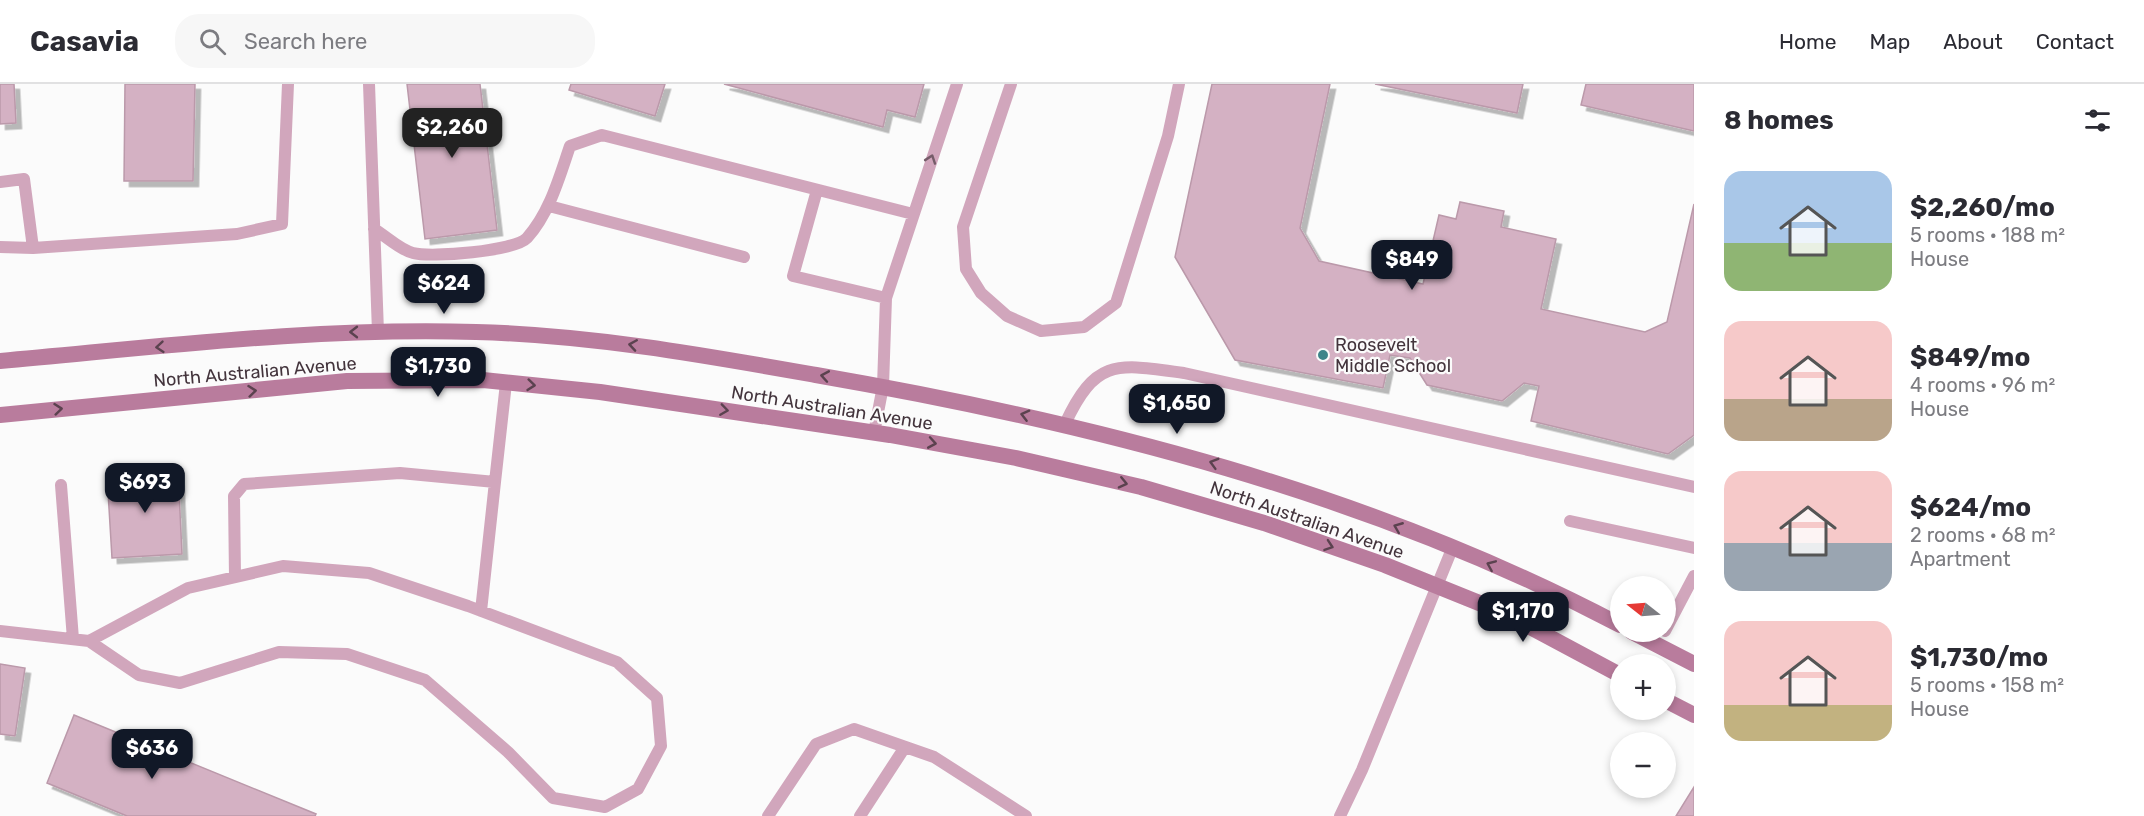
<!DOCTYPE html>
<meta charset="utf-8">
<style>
body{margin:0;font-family:Rubik,sans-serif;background:#f7f7f7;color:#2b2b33;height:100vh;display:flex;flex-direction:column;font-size:22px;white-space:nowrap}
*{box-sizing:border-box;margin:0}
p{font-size:20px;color:#7c7c81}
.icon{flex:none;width:33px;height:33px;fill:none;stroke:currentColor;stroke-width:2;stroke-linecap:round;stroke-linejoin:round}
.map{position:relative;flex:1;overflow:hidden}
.details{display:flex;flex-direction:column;background:#fff;width:450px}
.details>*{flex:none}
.needle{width:39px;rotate:287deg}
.tools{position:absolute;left:1610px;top:492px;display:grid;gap:12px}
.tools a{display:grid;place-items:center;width:66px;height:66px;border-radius:50%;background:#fff;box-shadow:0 3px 9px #0003;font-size:30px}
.price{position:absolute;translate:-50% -51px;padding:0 14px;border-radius:12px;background:#111827;color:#fff;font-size:20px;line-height:39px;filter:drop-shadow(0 2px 3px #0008)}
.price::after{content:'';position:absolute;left:50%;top:36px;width:18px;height:14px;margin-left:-9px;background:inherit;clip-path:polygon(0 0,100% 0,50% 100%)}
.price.on{background:#222;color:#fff}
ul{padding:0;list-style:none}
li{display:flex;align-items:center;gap:18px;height:150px;padding:0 30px}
li span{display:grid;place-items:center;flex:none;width:168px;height:120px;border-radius:18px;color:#555}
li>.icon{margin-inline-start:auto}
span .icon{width:72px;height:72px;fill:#fffc;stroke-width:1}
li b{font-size:26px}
h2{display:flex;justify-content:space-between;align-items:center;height:72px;padding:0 30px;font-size:26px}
header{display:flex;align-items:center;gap:36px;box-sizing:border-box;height:84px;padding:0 30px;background:#fff;border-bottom:2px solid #e1e1e2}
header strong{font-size:28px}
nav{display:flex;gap:33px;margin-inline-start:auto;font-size:21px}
.search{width:420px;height:54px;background:#f7f7f7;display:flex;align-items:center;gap:15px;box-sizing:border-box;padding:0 21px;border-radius:24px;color:#7c7c81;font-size:22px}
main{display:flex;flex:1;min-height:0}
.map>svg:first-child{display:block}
.building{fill:#d4b1c3;stroke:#b9a;stroke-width:1.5;filter:url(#shadow)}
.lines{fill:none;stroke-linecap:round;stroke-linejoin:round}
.service{stroke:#d1a6bc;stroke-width:12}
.secondary{stroke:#b97c9d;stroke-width:16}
.oneway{stroke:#755c69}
.oneway2{stroke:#5b424f}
.poi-dot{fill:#3d858a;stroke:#fbfbfb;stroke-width:2}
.labels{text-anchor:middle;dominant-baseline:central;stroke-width:4.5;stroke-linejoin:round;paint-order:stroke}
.poi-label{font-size:18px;fill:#43343c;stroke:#fbfbfb;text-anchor:start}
.street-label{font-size:18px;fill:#43343c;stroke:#fbfbfb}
</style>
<header>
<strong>Casavia</strong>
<div class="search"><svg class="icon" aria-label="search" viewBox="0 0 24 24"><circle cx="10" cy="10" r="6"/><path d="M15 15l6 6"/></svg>Search here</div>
<nav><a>Home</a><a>Map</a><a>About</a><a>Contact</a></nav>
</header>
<main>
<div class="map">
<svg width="1694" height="732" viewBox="0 0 1694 732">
<defs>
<filter id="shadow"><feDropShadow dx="5.5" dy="5.5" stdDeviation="0" flood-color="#0004"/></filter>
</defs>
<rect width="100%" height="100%" fill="#fbfbfb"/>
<!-- building -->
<path class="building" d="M 0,0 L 14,0 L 16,39 L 0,40 Z
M 125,0 L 195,0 L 193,97 L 124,97 Z
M 407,0 L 480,0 L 497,146 L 425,155 Z
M 571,0 L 665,0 L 655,32 L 569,6 Z
M 724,0 L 924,0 L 915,33 L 887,26 L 883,43 Z
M 1212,0 L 1330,0 L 1300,144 L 1319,177 L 1423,200 L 1439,131 L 1456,135 L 1460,118 L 1504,127 L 1501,143 L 1556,155 L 1541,225 L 1645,248 L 1667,238 L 1694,120 L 1694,351 L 1668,370 L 1531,337 L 1539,302 L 1524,299 L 1502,317 L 1427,301 L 1410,274 L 1390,271 L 1383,304 L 1235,276 L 1175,173 Z
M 1375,0 L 1523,0 L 1517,29 Z
M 1586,0 L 1694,0 L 1694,47 L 1581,21 Z
M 178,387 L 182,470 L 112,474 L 107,391 Z
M 0,580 L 25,584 L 15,652 L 0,650 Z
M 74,631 L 316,730 L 315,732 L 127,732 L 47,699 Z
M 1694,703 L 1694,732 L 1676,732 Z"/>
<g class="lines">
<!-- service -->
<path class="service" d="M 369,0 L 378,248
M 1011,0 L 963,143 L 966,185 L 981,209 L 1007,232 L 1041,247 L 1084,243 L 1116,219 L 1168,52 L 1179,0
M 0,98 L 24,95 L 33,164
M 817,106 L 793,192 L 886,214
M 549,122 L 744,173
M 374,145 C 386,152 400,166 413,169 C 431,174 515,167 527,154 C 550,128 559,94 570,62 L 602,51 L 913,130
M 0,163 L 33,164 L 237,150 L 282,140 L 288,0
M 1065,340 C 1096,273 1118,280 1184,289 L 1694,403
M 874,349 L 883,302 L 886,214 L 957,0
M 495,398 L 506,299
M 61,401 L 73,555
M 1570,437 L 1694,464
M 235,493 L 234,412 L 244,400 L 400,389 L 495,398 L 481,527
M 0,547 L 89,557 L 139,591 L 180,599 L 279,568 L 347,570 L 425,596 L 508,668 L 553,714 L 605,723 L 638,705 L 661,662 L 657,614 L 617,578 L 468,522 L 369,489 L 283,482 L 188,504 L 89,557
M 1665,547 L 1694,492
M 768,732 L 816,660 L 854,645 L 934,673 L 1026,732
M 860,732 L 905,663
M 1340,732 L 1362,686 L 1452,465"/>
<!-- secondary -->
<path class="secondary" d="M 0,277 C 158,263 317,243 476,248 C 591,251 703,271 816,291 C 1093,339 1369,409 1620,541
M 0,331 L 347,297 L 483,296 L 600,308 L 890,351 L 1016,374 L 1141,403 L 1264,439 L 1385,481 L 1504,529 L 1620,591
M 1632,548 L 1694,580
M 1665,616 L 1694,631"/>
</g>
<!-- one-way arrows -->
<defs><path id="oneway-chevron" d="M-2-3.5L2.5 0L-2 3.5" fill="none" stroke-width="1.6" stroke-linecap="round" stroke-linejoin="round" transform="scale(1.5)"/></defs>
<use class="oneway" href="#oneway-chevron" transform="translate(931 75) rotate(-71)"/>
<g class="oneway2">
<use href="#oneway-chevron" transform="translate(354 248) rotate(180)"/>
<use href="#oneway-chevron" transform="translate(633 261) rotate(-171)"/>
<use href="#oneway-chevron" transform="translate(160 263) rotate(175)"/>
<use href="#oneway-chevron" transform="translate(825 292) rotate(-170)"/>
<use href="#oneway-chevron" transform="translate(531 301) rotate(6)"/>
<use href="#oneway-chevron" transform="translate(252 307) rotate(-6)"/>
<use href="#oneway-chevron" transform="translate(58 325) rotate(-6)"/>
<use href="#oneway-chevron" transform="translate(724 326) rotate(8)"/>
<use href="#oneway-chevron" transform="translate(1025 331) rotate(-166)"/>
<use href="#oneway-chevron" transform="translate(932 359) rotate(10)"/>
<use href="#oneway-chevron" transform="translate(1214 379) rotate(-164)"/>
<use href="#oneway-chevron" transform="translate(1123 399) rotate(13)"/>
<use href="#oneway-chevron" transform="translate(1398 443) rotate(-158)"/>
<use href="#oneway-chevron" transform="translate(1329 462) rotate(19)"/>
<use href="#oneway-chevron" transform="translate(1491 481) rotate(-157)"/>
</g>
<!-- markers -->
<circle class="poi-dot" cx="1323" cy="271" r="6"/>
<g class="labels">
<!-- poi labels -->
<g class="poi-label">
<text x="1335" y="261">Roosevelt<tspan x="1335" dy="21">Middle School</tspan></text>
</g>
<!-- street labels -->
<g class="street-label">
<text transform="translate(255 288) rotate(-5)">North Australian Avenue</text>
<text transform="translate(832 324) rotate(9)">North Australian Avenue</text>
<text transform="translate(1307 436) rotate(19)">North Australian Avenue</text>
</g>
</g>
</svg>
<div class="tools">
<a><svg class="needle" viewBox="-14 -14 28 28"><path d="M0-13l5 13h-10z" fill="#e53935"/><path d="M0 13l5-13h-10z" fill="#7c7c81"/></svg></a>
<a>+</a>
<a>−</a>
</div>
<b class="price on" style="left:452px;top:75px">$2,260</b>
<b class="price" style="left:1412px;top:207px">$849</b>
<b class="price" style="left:444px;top:231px">$624</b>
<b class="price" style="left:438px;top:314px">$1,730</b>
<b class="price" style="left:1177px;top:351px">$1,650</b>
<b class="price" style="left:145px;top:430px">$693</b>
<b class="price" style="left:1523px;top:559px">$1,170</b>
<b class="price" style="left:152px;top:696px">$636</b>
</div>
<section class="details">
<h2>8 homes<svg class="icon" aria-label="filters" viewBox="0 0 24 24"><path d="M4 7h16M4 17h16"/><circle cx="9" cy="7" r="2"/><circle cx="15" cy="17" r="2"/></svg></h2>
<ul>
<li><span style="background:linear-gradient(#a9c7e8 60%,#8fb573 0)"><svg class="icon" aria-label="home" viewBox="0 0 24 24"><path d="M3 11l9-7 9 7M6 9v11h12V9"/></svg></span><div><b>$2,260/mo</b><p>5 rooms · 188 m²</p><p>House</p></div></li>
<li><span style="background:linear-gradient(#f6c9c9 65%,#b9a48a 0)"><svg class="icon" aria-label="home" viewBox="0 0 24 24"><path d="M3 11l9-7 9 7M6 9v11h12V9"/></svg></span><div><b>$849/mo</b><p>4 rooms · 96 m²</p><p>House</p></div></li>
<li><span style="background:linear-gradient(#f6c9c9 60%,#9aa5b1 0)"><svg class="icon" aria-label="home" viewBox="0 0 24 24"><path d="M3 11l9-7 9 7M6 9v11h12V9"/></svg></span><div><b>$624/mo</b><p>2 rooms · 68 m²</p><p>Apartment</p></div></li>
<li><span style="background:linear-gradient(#f6c9c9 70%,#c2b280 0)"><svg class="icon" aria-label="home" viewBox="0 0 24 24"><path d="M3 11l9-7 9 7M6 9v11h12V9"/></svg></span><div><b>$1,730/mo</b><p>5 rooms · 158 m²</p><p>House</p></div></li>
</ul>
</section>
</main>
